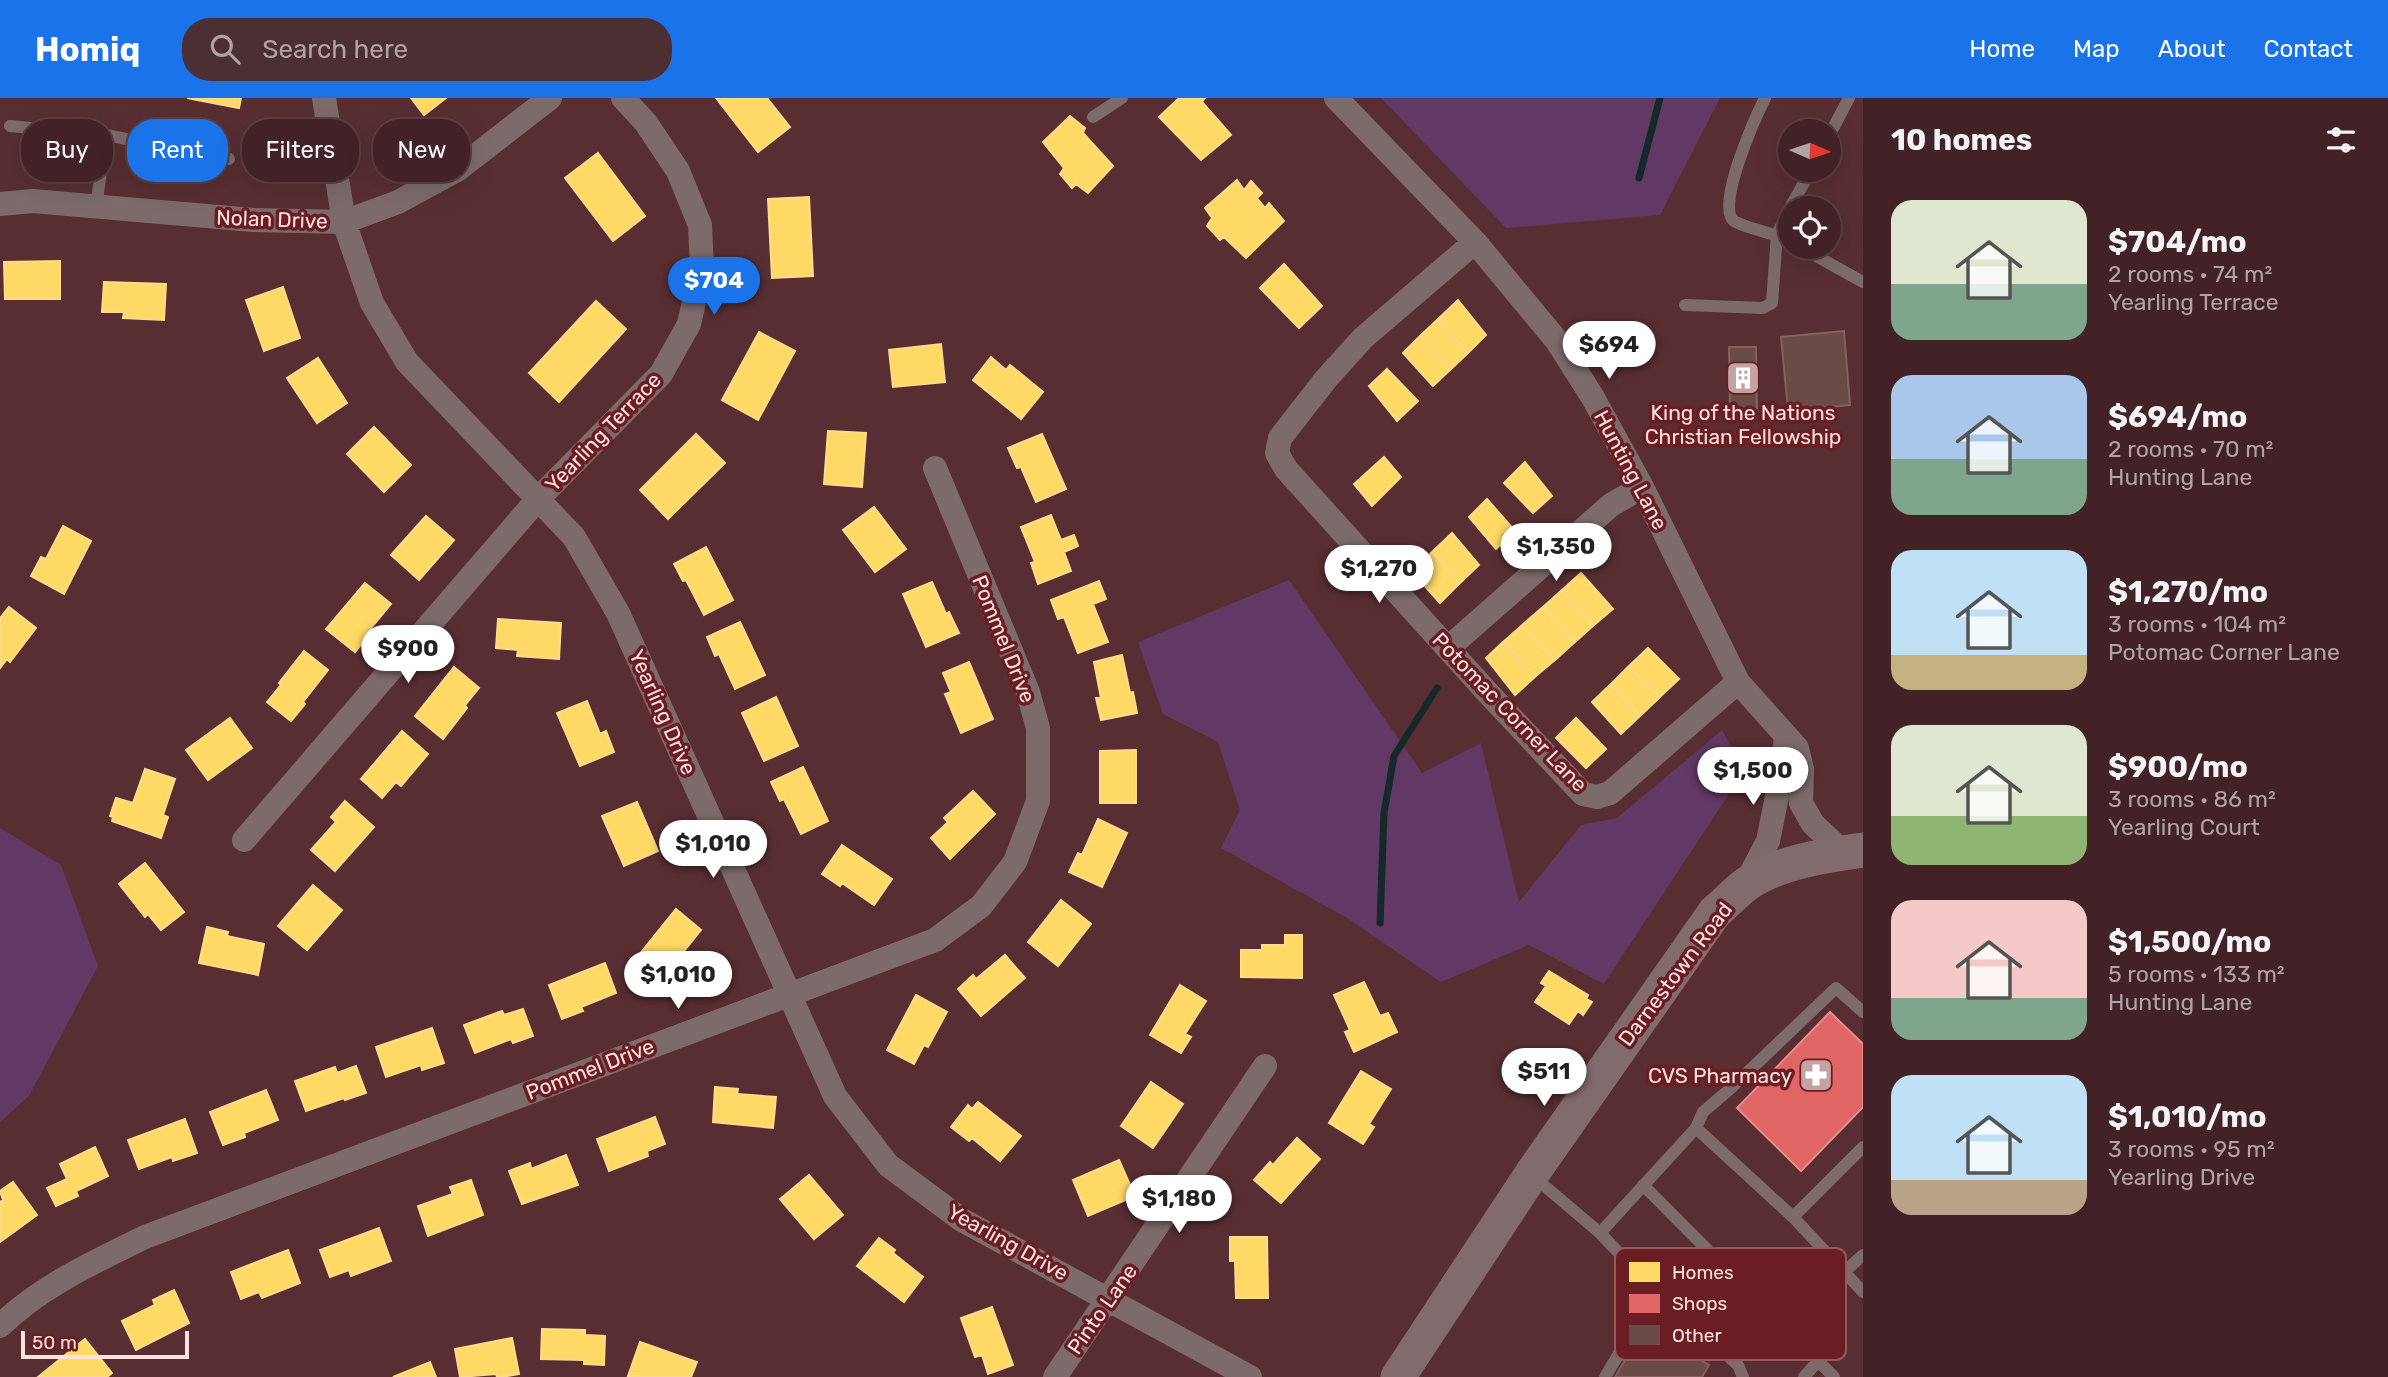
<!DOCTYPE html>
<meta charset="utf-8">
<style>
body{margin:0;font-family:Rubik,sans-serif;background:#4c2f32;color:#f1f3f6;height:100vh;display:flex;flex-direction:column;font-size:26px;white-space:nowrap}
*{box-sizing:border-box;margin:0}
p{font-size:23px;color:#aea4a7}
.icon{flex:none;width:38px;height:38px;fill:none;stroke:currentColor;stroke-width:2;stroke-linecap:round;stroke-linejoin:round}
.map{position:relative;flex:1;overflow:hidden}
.sheet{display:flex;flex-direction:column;background:#422226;width:525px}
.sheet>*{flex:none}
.banner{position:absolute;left:21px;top:21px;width:665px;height:63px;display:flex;gap:14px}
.needle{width:46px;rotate:93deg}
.tools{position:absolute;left:1778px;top:21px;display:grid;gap:14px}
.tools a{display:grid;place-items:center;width:63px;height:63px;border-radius:50%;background:#422226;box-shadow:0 7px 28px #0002,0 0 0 2px #5a3f43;font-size:35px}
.scale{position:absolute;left:21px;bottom:18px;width:168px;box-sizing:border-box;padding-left:7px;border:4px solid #ffe1e0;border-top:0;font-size:19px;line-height:24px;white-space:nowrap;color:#ffe1e0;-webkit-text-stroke:5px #6a1d23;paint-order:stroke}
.price{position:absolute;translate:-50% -60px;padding:0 16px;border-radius:24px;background:#fff;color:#222;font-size:23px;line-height:46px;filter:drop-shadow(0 2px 4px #0008)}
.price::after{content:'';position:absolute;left:50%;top:42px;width:21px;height:16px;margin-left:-10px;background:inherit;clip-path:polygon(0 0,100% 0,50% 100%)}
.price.current{background:#1a73e8;color:#fff}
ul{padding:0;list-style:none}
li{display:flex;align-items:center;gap:21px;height:175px;padding:0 28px}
li span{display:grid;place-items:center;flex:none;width:196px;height:140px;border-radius:21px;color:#555}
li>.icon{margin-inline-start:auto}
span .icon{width:84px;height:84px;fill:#fffc;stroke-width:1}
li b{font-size:30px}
h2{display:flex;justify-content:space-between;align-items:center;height:84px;padding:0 28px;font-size:30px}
.chip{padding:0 24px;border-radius:28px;background:#422226;box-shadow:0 7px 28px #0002,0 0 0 2px #5a3f43;font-size:24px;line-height:63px}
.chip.current{background:#1a73e8;color:#fff}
header{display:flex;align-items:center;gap:42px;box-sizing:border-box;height:98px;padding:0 35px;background:#1a73e8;color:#fff}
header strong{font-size:33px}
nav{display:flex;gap:38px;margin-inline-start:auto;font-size:24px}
.search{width:490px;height:63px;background:#4c2f32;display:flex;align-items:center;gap:18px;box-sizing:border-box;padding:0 24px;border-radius:28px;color:#aea4a7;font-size:26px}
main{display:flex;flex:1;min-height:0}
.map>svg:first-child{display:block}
.green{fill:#623864}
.homes{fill:#ffd966;stroke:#ffdb8b;stroke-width:2}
.shops{fill:#e06666;stroke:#e98b8b;stroke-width:2}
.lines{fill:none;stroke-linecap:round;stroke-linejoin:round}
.stream{stroke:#16292a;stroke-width:7}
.building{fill:#6b4b48;stroke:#83615d;stroke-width:2}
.lane{stroke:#7d6b6c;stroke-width:12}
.street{stroke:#7d6b6c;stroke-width:24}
.secondary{stroke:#826b6d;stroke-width:35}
.labels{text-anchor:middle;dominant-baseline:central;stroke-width:7;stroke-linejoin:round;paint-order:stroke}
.street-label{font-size:21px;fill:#ffe1e0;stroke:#6a1d23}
.poi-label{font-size:21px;fill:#ffe1e0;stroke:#6a1d23}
.key{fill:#6a1d23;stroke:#97585c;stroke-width:2}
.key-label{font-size:19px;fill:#ffe1e0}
</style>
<header>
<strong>Homiq</strong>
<div class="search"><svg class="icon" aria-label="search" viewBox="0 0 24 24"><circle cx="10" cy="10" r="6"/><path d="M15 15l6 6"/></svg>Search here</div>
<nav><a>Home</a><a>Map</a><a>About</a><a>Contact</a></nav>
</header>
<main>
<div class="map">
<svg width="1863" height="1279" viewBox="0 0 1863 1279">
<rect width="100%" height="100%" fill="#582e32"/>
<!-- green -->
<path class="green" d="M 1381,0 L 1720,0 L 1660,117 L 1506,130 Z
M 1289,482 L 1422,675 L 1481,645 L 1519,804 L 1581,727 L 1617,720 L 1722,632 L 1744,673 L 1604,886 L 1529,847 L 1441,884 L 1347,820 L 1221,750 L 1240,712 L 1218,644 L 1163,616 L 1138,544 Z
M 0,730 L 61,767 L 98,868 L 29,998 L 0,1024 Z"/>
<!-- homes -->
<path class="homes" d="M 187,0 L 241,0 L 239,10 Z
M 411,0 L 446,0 L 424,17 Z
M 716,0 L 767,0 L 790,29 L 758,54 Z
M 1179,0 L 1205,0 L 1202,4 L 1231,37 L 1201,62 L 1159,19 Z
M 1070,18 L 1085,30 L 1083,35 L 1113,68 L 1088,95 L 1076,86 L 1072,90 L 1060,76 L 1064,70 L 1043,44 Z
M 598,55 L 645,118 L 613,143 L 565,80 Z
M 1237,82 L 1244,92 L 1251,83 L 1262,95 L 1257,100 L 1265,110 L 1269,105 L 1284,123 L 1246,160 L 1224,139 L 1220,142 L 1207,128 L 1212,120 L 1205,110 Z
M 809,99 L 813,178 L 772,180 L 768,101 Z
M 60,163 L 60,201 L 5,201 L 4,164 Z
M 1284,166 L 1322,208 L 1299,230 L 1260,190 Z
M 104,184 L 166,186 L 164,222 L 123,220 L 124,214 L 102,214 Z
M 283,189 L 300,240 L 264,253 L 246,202 Z
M 1458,202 L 1486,237 L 1467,256 L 1438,221 Z
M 596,203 L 626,231 L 559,304 L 529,275 Z
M 1438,221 L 1467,256 L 1450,272 L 1421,237 Z
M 759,234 L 795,253 L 758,322 L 722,302 Z
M 1421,237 L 1450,272 L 1433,288 L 1403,255 Z
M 941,246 L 945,284 L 893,289 L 889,252 Z
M 991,259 L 1006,272 L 1010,267 L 1043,294 L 1021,321 L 973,282 Z
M 318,260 L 347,305 L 317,325 L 287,280 Z
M 1387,271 L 1418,303 L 1397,323 L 1369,288 Z
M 374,329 L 411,367 L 384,394 L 347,356 Z
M 828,333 L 866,335 L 862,389 L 824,386 Z
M 696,336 L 725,365 L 668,421 L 640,392 Z
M 1042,336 L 1066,391 L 1036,404 L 1021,369 L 1017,370 L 1008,350 Z
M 1384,359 L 1401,379 L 1372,408 L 1354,386 Z
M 1525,364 L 1552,398 L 1533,415 L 1504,385 Z
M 1487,401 L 1515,433 L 1496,451 L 1469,419 Z
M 874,409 L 906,451 L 875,474 L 843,432 Z
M 1051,417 L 1061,442 L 1074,437 L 1078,448 L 1064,454 L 1071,473 L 1038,486 L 1031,465 L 1035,464 L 1021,429 Z
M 426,418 L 454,442 L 419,482 L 391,457 Z
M 63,428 L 91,443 L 64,496 L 31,478 L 41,459 L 46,461 Z
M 1452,435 L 1479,467 L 1460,485 L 1432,454 Z
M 706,449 L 733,502 L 704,517 L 686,482 L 683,483 L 674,466 Z
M 1432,454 L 1460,485 L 1440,505 L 1412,474 Z
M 1581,475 L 1613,511 L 1594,527 L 1562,492 Z
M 1099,483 L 1106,501 L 1093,506 L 1108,544 L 1078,555 L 1064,519 L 1058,521 L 1051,502 Z
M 932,484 L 946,516 L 949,514 L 959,535 L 926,549 L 903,496 Z
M 365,485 L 391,506 L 366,536 L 368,538 L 355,554 L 326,531 Z
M 1562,492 L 1594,527 L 1575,544 L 1543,509 Z
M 9,509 L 36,530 L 10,564 L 7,561 L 0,570 L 0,520 Z
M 1543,509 L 1575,544 L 1555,562 L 1521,528 Z
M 498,521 L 561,525 L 559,561 L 517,558 L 518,552 L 496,550 Z
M 740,524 L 765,577 L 735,591 L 719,556 L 715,558 L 707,539 Z
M 1521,528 L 1555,562 L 1536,578 L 1503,544 Z
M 1503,544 L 1536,578 L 1515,597 L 1486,560 Z
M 1648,550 L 1679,581 L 1660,599 L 1628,569 Z
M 304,553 L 328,572 L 303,604 L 305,606 L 291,623 L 267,604 L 281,587 L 279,585 Z
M 1122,557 L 1130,595 L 1133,594 L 1137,615 L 1101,622 L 1096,600 L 1101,600 L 1094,564 Z
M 969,564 L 993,621 L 961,635 L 945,596 L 951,594 L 943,575 Z
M 454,569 L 479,590 L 465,607 L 467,610 L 443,641 L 415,618 Z
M 1628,569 L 1660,599 L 1640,618 L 1611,586 Z
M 1611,586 L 1640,618 L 1621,636 L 1592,604 Z
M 776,599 L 798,648 L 764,663 L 742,615 Z
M 587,603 L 600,636 L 606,633 L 614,654 L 580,668 L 557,615 Z
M 230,620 L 252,650 L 208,682 L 186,652 Z
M 1576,620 L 1606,651 L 1586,670 L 1556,640 Z
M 402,633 L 428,656 L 401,688 L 396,684 L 382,700 L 361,681 Z
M 1136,652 L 1136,705 L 1100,705 L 1100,653 Z
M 803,669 L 828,723 L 801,736 L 784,701 L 780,703 L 771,684 Z
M 145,671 L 175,681 L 163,717 L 168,719 L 161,740 L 112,723 L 113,719 L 110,718 L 116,700 L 133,705 Z
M 973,693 L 995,716 L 950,761 L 931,740 L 948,724 L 944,720 Z
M 345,703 L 374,729 L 335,773 L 311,752 L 336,724 L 331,719 Z
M 637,704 L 658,753 L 624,768 L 602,718 Z
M 1098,721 L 1127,735 L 1102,789 L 1069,774 L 1078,755 L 1082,757 Z
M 842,747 L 892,781 L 874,807 L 842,785 L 840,788 L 822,776 Z
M 145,765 L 184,814 L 161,832 L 148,816 L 145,819 L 119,786 Z
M 313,787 L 342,812 L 307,852 L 278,828 Z
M 1061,802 L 1091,826 L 1058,868 L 1028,844 Z
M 676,811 L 701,832 L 677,862 L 679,865 L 666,881 L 638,858 Z
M 207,829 L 228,834 L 227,838 L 264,846 L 258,877 L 199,865 Z
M 1285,837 L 1302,837 L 1302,880 L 1241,879 L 1241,852 L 1262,852 L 1262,847 L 1285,847 Z
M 1005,857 L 1025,880 L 981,918 L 958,891 L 973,877 L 976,881 Z
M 605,865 L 616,895 L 581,909 L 583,913 L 562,921 L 549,887 Z
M 1549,873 L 1588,897 L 1586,901 L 1592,904 L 1583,917 L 1578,913 L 1569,926 L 1535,904 L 1546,888 L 1541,885 Z
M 1364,884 L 1380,918 L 1388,915 L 1397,934 L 1354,954 L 1345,934 L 1350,932 L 1334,897 Z
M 1180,887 L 1206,903 L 1185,936 L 1191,939 L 1181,955 L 1150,937 Z
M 916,897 L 947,914 L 928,949 L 924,947 L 914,966 L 887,952 Z
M 523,911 L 533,938 L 513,945 L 511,941 L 475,955 L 464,927 L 502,913 L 504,917 Z
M 432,930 L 444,965 L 422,972 L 421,967 L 386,979 L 376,949 Z
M 356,968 L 366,995 L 345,1002 L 344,1000 L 306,1013 L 295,983 L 335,969 L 337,975 Z
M 1361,973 L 1391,991 L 1369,1026 L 1374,1029 L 1363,1046 L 1329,1025 Z
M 1151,984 L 1183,1006 L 1153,1050 L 1121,1028 Z
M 715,989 L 738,991 L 737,996 L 776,999 L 773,1030 L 713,1024 Z
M 266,992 L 278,1022 L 244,1035 L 245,1039 L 223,1047 L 210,1014 Z
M 978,1004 L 1021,1038 L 1000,1063 L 972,1040 L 969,1043 L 951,1029 L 968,1007 L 972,1011 Z
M 655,1019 L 665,1046 L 647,1053 L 648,1058 L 609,1073 L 597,1041 Z
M 185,1021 L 197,1055 L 173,1063 L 172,1059 L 139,1071 L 128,1042 Z
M 1297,1040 L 1320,1061 L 1281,1105 L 1254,1082 L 1270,1064 L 1273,1067 Z
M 95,1049 L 108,1078 L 76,1093 L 78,1098 L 56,1108 L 47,1090 L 67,1081 L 60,1066 Z
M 566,1057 L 578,1087 L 522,1106 L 509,1073 L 530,1065 L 531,1071 Z
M 1119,1062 L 1135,1098 L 1088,1118 L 1073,1082 Z
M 809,1077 L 843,1117 L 814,1141 L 780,1101 Z
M 471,1082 L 483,1117 L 428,1138 L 418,1108 L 453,1096 L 450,1089 Z
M 13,1084 L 37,1117 L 0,1144 L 0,1104 L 3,1102 L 0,1093 Z
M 379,1130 L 391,1163 L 351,1178 L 349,1172 L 330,1179 L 320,1152 Z
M 1230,1139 L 1267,1139 L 1268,1200 L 1236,1200 L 1235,1163 L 1230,1163 Z
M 879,1140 L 895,1152 L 893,1155 L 923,1179 L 904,1204 L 857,1168 Z
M 288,1152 L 300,1185 L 262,1200 L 259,1194 L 241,1201 L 231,1174 Z
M 174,1192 L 189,1225 L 136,1252 L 122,1223 L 155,1207 L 153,1202 Z
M 992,1209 L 1013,1267 L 988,1276 L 982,1257 L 975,1259 L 961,1220 Z
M 542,1231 L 585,1232 L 585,1237 L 605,1238 L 604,1267 L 584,1266 L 584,1262 L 541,1261 Z
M 512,1240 L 519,1276 L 502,1279 L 497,1279 L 496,1276 L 460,1279 L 455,1251 Z
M 85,1241 L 112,1275 L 107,1279 L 38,1279 Z
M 640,1244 L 697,1264 L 691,1279 L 628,1278 Z
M 430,1264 L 436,1279 L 393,1279 Z"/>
<!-- shops -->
<path class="shops" d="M 1830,914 L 1863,946 L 1863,1009 L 1801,1073 L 1737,1010 Z"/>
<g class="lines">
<!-- stream -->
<path class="stream" d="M 1639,80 L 1660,0
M 1380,825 L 1384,715 L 1394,658 L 1437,590"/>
</g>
<!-- building -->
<path class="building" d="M 1844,233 L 1850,307 L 1788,313 L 1781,239 Z
M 1729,249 L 1756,249 L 1757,310 L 1730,311 Z
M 1650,1220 L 1690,1244 L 1684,1253 L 1709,1267 L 1702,1279 L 1615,1279 Z"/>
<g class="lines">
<!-- lane -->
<path class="lane" d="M 1765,0 C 1756,18 1715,109 1734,123 C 1745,130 1775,135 1790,144
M 1093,19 L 1122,0
M 10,28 L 106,37
M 1829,38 L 1849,0
M 96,109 L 106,37 L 229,61
M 1790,110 L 1811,72
M 1800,149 L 1863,184
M 1685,207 L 1763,210 L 1772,205 L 1777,136 L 1790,111
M 1863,914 L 1836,890 L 1730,991 L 1703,1014 L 1696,1030 L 1793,1119 L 1863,1194
M 1534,1079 L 1600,1135 L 1656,1194 L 1738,1267 L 1743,1279
M 1643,1087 L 1834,1279
M 1793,1119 L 1863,1049
M 1600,1135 L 1696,1030
M 1844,1174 L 1863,1157
M 1605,1279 L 1656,1194
M 1804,1279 L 1818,1263"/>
<!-- street -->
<path class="street" d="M 324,0 L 344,124 L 372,205 L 407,264 L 574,439 L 618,515 L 835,998 L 888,1067 L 962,1122 L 1250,1279
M 1336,0 L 1475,144 L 1557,243 L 1592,298 L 1642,389 L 1738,584 L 1797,650 L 1802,671 L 1801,705 L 1813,726 L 1844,755
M 0,106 L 33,103 L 253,122 L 344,124 L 398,104 L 457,72 L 550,0
M 1475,144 L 1363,240 L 1326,281 L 1280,340 L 1277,355 L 1286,371 L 1488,595 L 1583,696 L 1597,699 L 1610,695 L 1738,584
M 1448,550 L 1611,407 L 1642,389
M 244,742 L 537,402 L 661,276 L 689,226 L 702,169 L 700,127 L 678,73 L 646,25 L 623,0
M 1745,787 L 1768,743 L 1782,673 L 1786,638
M 0,1228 C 41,1188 94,1164 145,1139 L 935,842 L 981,808 L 1015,764 L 1038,703 L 1038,630 L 1028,594 L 935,370
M 1055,1279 L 1265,968"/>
<!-- secondary -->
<path class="secondary" d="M 1398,1279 L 1531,1077 L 1715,814 C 1725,806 1734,796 1744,788 C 1774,765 1826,757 1863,752"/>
</g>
<!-- icons -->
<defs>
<g id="building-square" transform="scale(1.75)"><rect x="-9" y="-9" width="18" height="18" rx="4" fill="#c5a2a3" stroke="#6a1d23"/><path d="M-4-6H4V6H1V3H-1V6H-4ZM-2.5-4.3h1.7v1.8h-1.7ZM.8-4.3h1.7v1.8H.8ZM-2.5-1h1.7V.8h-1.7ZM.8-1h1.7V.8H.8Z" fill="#fff"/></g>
<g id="pharmacy-square" transform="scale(1.75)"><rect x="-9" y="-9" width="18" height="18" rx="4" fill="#c5a2a3" stroke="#6a1d23"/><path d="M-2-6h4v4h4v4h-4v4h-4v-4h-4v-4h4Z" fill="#fff"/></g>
</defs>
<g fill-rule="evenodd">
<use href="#building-square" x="1743" y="280"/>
<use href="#pharmacy-square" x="1816" y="977"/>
</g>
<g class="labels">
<!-- street labels -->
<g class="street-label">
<text transform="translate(272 121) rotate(2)">Nolan Drive</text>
<text transform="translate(603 334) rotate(-46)">Yearling Terrace</text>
<text transform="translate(1631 372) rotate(62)">Hunting Lane</text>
<text transform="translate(1004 541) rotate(68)">Pommel Drive</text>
<text transform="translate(663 614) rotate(66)">Yearling Drive</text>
<text transform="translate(1510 614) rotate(46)">Potomac Corner Lane</text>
<text transform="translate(1675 876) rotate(-53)">Darnestown Road</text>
<text transform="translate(590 971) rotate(-21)">Pommel Drive</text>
<text transform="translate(1008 1144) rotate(29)">Yearling Drive</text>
<text transform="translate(1102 1211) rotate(-55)">Pinto Lane</text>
</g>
<!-- poi labels -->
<g class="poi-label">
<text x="1743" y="314">King of the Nations<tspan x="1743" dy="24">Christian Fellowship</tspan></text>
<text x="1792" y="977" text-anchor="end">CVS Pharmacy</text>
</g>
</g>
<!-- legend -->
<rect x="1615" y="1150" width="231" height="112" rx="10" class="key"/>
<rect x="1629" y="1164" width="31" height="20" fill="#ffd966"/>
<rect x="1629" y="1196" width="31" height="19" fill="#e06666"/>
<rect x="1629" y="1227" width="31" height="20" fill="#6b4b48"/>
<g class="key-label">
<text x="1672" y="1181">Homes</text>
<text x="1672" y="1212">Shops</text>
<text x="1672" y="1244">Other</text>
</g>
</svg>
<div class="tools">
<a><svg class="needle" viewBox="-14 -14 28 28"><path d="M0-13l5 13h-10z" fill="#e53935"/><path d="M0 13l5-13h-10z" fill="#aea4a7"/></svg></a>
<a><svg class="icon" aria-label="locate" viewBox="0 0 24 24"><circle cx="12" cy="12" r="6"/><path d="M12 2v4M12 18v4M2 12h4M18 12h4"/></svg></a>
</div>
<div class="scale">50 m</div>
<b class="price current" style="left:714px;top:219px">$704</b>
<b class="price" style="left:1609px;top:283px">$694</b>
<b class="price" style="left:1556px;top:485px">$1,350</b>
<b class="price" style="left:1379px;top:507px">$1,270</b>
<b class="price" style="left:408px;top:587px">$900</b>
<b class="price" style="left:1753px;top:709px">$1,500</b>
<b class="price" style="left:713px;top:782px">$1,010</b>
<b class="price" style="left:678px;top:913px">$1,010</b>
<b class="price" style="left:1544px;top:1010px">$511</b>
<b class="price" style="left:1179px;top:1137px">$1,180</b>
<div class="banner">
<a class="chip">Buy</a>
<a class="chip current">Rent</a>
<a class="chip">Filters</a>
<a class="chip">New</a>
</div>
</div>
<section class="sheet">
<h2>10 homes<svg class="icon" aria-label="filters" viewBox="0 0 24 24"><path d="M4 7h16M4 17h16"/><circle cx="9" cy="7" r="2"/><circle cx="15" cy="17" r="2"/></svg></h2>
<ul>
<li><span style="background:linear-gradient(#dfe7d0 60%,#7fa58c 0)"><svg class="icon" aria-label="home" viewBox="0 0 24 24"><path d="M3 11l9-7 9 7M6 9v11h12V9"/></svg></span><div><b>$704/mo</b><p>2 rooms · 74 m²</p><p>Yearling Terrace</p></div></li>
<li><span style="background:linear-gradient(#a9c7e8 60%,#7fa58c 0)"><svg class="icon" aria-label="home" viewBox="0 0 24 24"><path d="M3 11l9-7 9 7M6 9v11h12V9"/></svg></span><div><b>$694/mo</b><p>2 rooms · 70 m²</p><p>Hunting Lane</p></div></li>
<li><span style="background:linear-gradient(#bfe0f5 75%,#c2b280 0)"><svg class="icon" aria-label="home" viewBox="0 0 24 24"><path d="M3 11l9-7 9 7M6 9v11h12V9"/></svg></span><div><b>$1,270/mo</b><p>3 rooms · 104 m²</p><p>Potomac Corner Lane</p></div></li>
<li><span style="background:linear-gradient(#dfe7d0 65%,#8fb573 0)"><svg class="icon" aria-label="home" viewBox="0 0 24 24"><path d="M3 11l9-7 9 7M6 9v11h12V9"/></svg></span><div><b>$900/mo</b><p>3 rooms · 86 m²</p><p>Yearling Court</p></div></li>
<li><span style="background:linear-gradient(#f6c9c9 70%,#7fa58c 0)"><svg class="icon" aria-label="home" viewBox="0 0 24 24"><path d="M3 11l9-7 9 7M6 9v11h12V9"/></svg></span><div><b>$1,500/mo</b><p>5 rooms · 133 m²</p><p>Hunting Lane</p></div></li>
<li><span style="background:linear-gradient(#bfe0f5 75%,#b9a48a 0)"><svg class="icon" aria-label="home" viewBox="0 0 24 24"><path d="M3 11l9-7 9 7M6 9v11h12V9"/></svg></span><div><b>$1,010/mo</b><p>3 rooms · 95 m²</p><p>Yearling Drive</p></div></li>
</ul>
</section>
</main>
